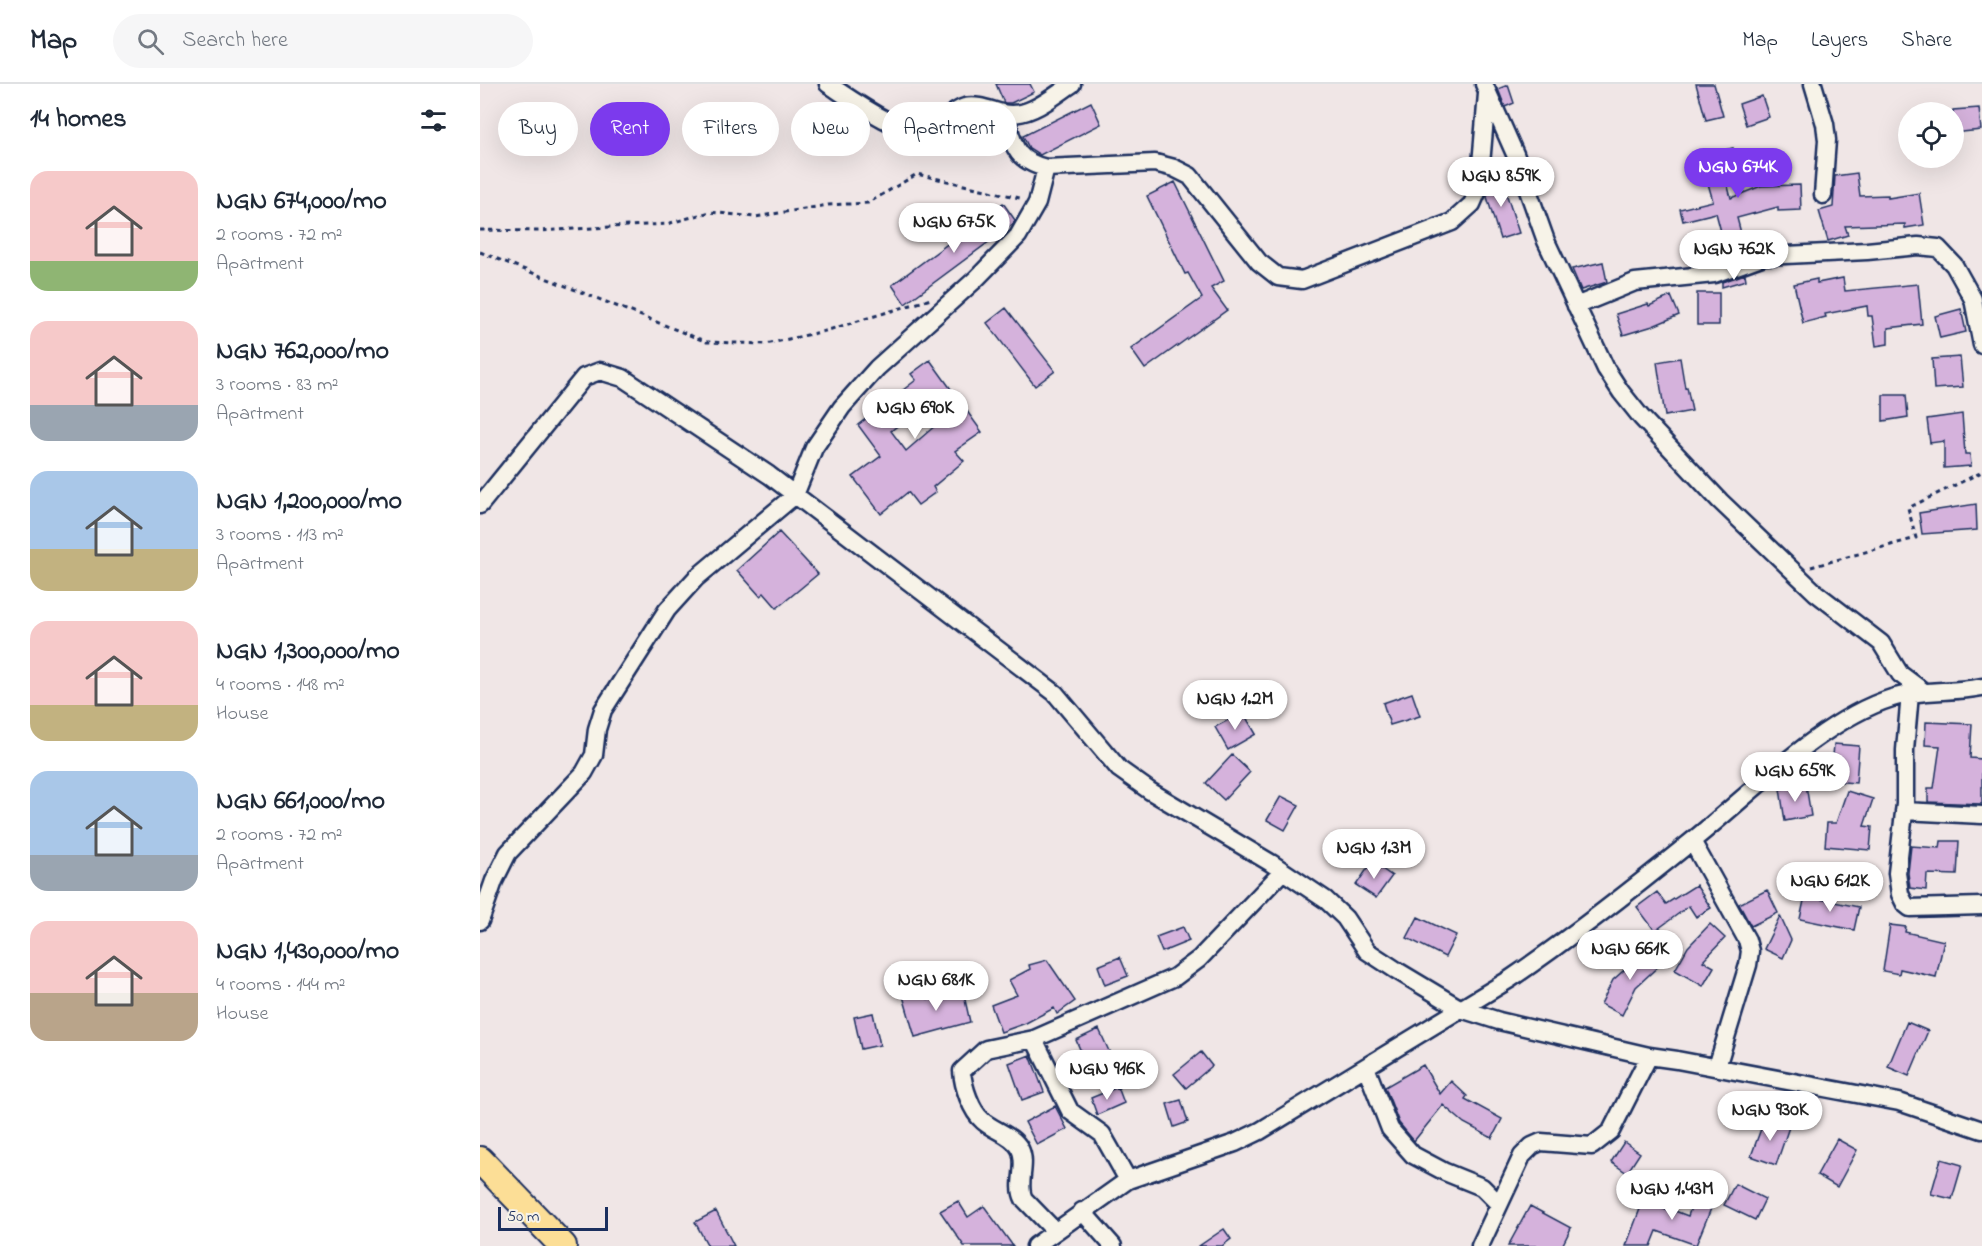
<!DOCTYPE html>
<meta charset="utf-8">
<style>
body{margin:0;font-family:"Indie Flower",sans-serif;background:#f6f6f7;color:#1f2937;height:100vh;display:flex;flex-direction:column;font-size:22px;white-space:nowrap}
*{box-sizing:border-box;margin:0}
p{font-size:20px;color:#747a83}
.icon{flex:none;width:33px;height:33px;fill:none;stroke:currentColor;stroke-width:2;stroke-linecap:round;stroke-linejoin:round}
.map{position:relative;flex:1;overflow:hidden}
.side{display:flex;flex-direction:column;background:#fff;width:480px}
.side>*{flex:none}
.guide{position:absolute;left:18px;top:18px;width:570px;height:54px;display:flex;gap:12px}
.buttons{position:absolute;left:1418px;top:18px;display:grid;gap:12px}
.buttons a{display:grid;place-items:center;width:66px;height:66px;border-radius:50%;background:#fff;box-shadow:0 6px 24px #0002;font-size:30px}
.scale{position:absolute;left:18px;bottom:15px;width:110px;box-sizing:border-box;padding-left:6px;border:3px solid #1b2f5e;border-top:0;font-size:16px;line-height:21px;white-space:nowrap;color:#1b2f5e;-webkit-text-stroke:4px #f7f3e8;paint-order:stroke}
.price{position:absolute;translate:-50% -51px;padding:0 14px;border-radius:21px;background:#fff;color:#222;font-size:20px;line-height:39px;filter:drop-shadow(0 2px 3px #0008)}
.price::after{content:'';position:absolute;left:50%;top:36px;width:18px;height:14px;margin-left:-9px;background:inherit;clip-path:polygon(0 0,100% 0,50% 100%)}
.price.on{background:#7c3aed;color:#fff}
ul{padding:0;list-style:none}
li{display:flex;align-items:center;gap:18px;height:150px;padding:0 30px}
li span{display:grid;place-items:center;flex:none;width:168px;height:120px;border-radius:18px;color:#555}
li>.icon{margin-inline-start:auto}
span .icon{width:72px;height:72px;fill:#fffc;stroke-width:1}
li b{font-size:26px}
h2{display:flex;justify-content:space-between;align-items:center;height:72px;padding:0 30px;font-size:26px}
.pill{padding:0 21px;border-radius:27px;background:#fff;box-shadow:0 6px 24px #0002;font-size:21px;line-height:54px}
.pill.on{background:#7c3aed;color:#fff}
header{display:flex;align-items:center;gap:36px;box-sizing:border-box;height:84px;padding:0 30px;background:#fff;border-bottom:2px solid #e0e1e3}
header strong{font-size:28px}
nav{display:flex;gap:33px;margin-inline-start:auto;font-size:21px}
.search{width:420px;height:54px;background:#f6f6f7;display:flex;align-items:center;gap:15px;box-sizing:border-box;padding:0 21px;border-radius:33px;color:#747a83;font-size:22px}
main{display:flex;flex:1;min-height:0}
.map>svg:first-child{display:block}
.building{fill:#d5b2dc;stroke:#1b2f5e;stroke-width:1.5;fill-rule:evenodd}
.lines{fill:none;stroke-linecap:round;stroke-linejoin:round}
.minor-casing{stroke:#1b2f5e;stroke-width:21}
.primary-casing{stroke:#1b2f5e;stroke-width:30}
.path{stroke:#1b2f5e;stroke-width:3;stroke-dasharray:4.5 4.5;stroke-linecap:butt}
.minor{stroke:#f7f3e8;stroke-width:16}
.primary{stroke:#fcde96;stroke-width:26}
</style>
<header>
<strong>Map</strong>
<div class="search"><svg class="icon" aria-label="search" viewBox="0 0 24 24"><circle cx="10" cy="10" r="6"/><path d="M15 15l6 6"/></svg>Search here</div>
<nav><a>Map</a><a>Layers</a><a>Share</a></nav>
</header>
<main>
<section class="side">
<h2>14 homes<svg class="icon" aria-label="filters" viewBox="0 0 24 24"><path d="M4 7h16M4 17h16"/><circle cx="9" cy="7" r="2"/><circle cx="15" cy="17" r="2"/></svg></h2>
<ul>
<li><span style="background:linear-gradient(#f6c9c9 75%,#8fb573 0)"><svg class="icon" aria-label="home" viewBox="0 0 24 24"><path d="M3 11l9-7 9 7M6 9v11h12V9"/></svg></span><div><b>NGN 674,000/mo</b><p>2 rooms · 72 m²</p><p>Apartment</p></div></li>
<li><span style="background:linear-gradient(#f6c9c9 70%,#9aa5b1 0)"><svg class="icon" aria-label="home" viewBox="0 0 24 24"><path d="M3 11l9-7 9 7M6 9v11h12V9"/></svg></span><div><b>NGN 762,000/mo</b><p>3 rooms · 83 m²</p><p>Apartment</p></div></li>
<li><span style="background:linear-gradient(#a9c7e8 65%,#c2b280 0)"><svg class="icon" aria-label="home" viewBox="0 0 24 24"><path d="M3 11l9-7 9 7M6 9v11h12V9"/></svg></span><div><b>NGN 1,200,000/mo</b><p>3 rooms · 113 m²</p><p>Apartment</p></div></li>
<li><span style="background:linear-gradient(#f6c9c9 70%,#c2b280 0)"><svg class="icon" aria-label="home" viewBox="0 0 24 24"><path d="M3 11l9-7 9 7M6 9v11h12V9"/></svg></span><div><b>NGN 1,300,000/mo</b><p>4 rooms · 148 m²</p><p>House</p></div></li>
<li><span style="background:linear-gradient(#a9c7e8 70%,#9aa5b1 0)"><svg class="icon" aria-label="home" viewBox="0 0 24 24"><path d="M3 11l9-7 9 7M6 9v11h12V9"/></svg></span><div><b>NGN 661,000/mo</b><p>2 rooms · 72 m²</p><p>Apartment</p></div></li>
<li><span style="background:linear-gradient(#f6c9c9 60%,#b9a48a 0)"><svg class="icon" aria-label="home" viewBox="0 0 24 24"><path d="M3 11l9-7 9 7M6 9v11h12V9"/></svg></span><div><b>NGN 1,430,000/mo</b><p>4 rooms · 144 m²</p><p>House</p></div></li>
</ul>
</section>
<div class="map">
<svg width="1502" height="1162" viewBox="0 0 1502 1162">
<rect width="100%" height="100%" fill="#f0e6e6"/>
<filter id="ink" filterUnits="userSpaceOnUse"><feTurbulence type="fractalNoise" baseFrequency=".0167" numOctaves="2"/><feDisplacementMap in="SourceGraphic" scale="12" xChannelSelector="R" yChannelSelector="G"/><feConvolveMatrix kernelMatrix="1 2 1 2 8 2 1 2 1" color-interpolation-filters="sRGB"/></filter>
<g filter="url(#ink)">
<!-- building -->
<path class="building" d="M 516,0 L 550,0 L 554,8 L 531,19 L 524,19 Z
M 1216,0 L 1234,0 L 1243,32 L 1226,36 Z
M 1028,1 L 1034,19 L 1025,23 L 1018,5 Z
M 1282,12 L 1289,33 L 1266,41 L 1259,20 Z
M 611,18 L 621,40 L 560,71 L 549,64 L 543,52 Z
M 1499,24 L 1501,46 L 1473,49 L 1473,26 Z
M 1253,64 L 1259,88 L 1245,91 L 1251,114 L 1281,102 L 1320,101 L 1321,126 L 1298,127 L 1298,123 L 1257,134 L 1265,164 L 1262,164 L 1263,168 L 1248,174 L 1236,129 L 1203,137 L 1200,125 L 1233,117 L 1227,96 L 1225,96 L 1220,72 Z
M 1377,89 L 1380,112 L 1408,111 L 1408,114 L 1439,109 L 1444,141 L 1425,144 L 1425,140 L 1365,142 L 1368,151 L 1348,157 L 1339,127 L 1353,123 L 1355,92 Z
M 1020,90 L 1039,149 L 1020,155 L 1007,113 L 1011,93 Z
M 695,98 L 744,197 L 731,204 L 747,226 L 665,285 L 651,265 L 722,214 L 708,189 L 705,190 L 667,112 Z
M 523,119 L 535,136 L 533,140 L 425,220 L 412,201 Z
M 1123,178 L 1127,198 L 1101,206 L 1092,185 Z
M 1265,190 L 1266,196 L 1242,203 L 1242,198 Z
M 1363,194 L 1365,207 L 1438,200 L 1442,240 L 1408,244 L 1408,260 L 1396,262 L 1392,232 L 1388,232 L 1387,222 L 1345,230 L 1346,233 L 1323,239 L 1314,200 L 1337,195 L 1337,199 Z
M 1217,209 L 1239,209 L 1239,241 L 1217,241 Z
M 1191,212 L 1199,231 L 1173,242 L 1143,251 L 1136,230 L 1168,220 L 1169,222 Z
M 526,224 L 575,287 L 555,302 L 507,239 Z
M 1481,225 L 1486,248 L 1460,254 L 1455,232 Z
M 1480,273 L 1483,303 L 1454,305 L 1452,275 Z
M 1200,274 L 1205,304 L 1207,303 L 1212,327 L 1185,332 L 1177,278 Z
M 450,276 L 502,348 L 475,367 L 484,377 L 453,403 L 456,408 L 438,421 L 428,408 L 401,430 L 373,393 L 401,372 L 378,341 L 436,296 L 431,290 ZM 451,316 L 464,334 L 426,367 L 411,347 Z
M 1403,311 L 1426,311 L 1428,333 L 1403,337 Z
M 1482,330 L 1485,370 L 1490,370 L 1491,382 L 1464,384 L 1464,357 L 1450,359 L 1447,335 Z
M 1496,420 L 1497,446 L 1442,450 L 1439,429 Z
M 299,448 L 338,490 L 297,524 L 284,509 L 280,512 L 257,486 Z
M 932,609 L 940,632 L 910,641 L 903,619 Z
M 763,628 L 776,650 L 748,666 L 735,643 Z
M 1446,638 L 1492,640 L 1490,674 L 1502,675 L 1502,720 L 1448,718 L 1448,704 L 1454,704 L 1460,662 L 1445,661 Z
M 1354,660 L 1379,662 L 1376,699 L 1351,697 Z
M 752,671 L 770,688 L 744,716 L 726,699 Z
M 1326,701 L 1331,732 L 1305,737 L 1300,705 Z
M 1367,707 L 1393,715 L 1384,742 L 1392,743 L 1390,766 L 1345,762 L 1347,739 L 1356,739 Z
M 801,712 L 819,721 L 805,746 L 787,736 Z
M 1461,757 L 1479,757 L 1477,791 L 1447,790 L 1446,806 L 1430,804 L 1428,789 L 1431,762 L 1460,764 Z
M 892,778 L 912,792 L 896,814 L 876,801 Z
M 1216,801 L 1231,824 L 1216,833 L 1209,822 L 1175,847 L 1157,823 L 1177,808 L 1186,820 Z
M 1287,806 L 1298,829 L 1271,842 L 1259,820 Z
M 1325,812 L 1379,823 L 1374,846 L 1320,835 Z
M 1300,832 L 1311,856 L 1303,874 L 1284,865 Z
M 938,833 L 976,851 L 965,873 L 927,854 Z
M 1230,840 L 1245,854 L 1223,877 L 1234,883 L 1223,902 L 1195,886 L 1208,863 Z
M 1410,841 L 1426,843 L 1425,848 L 1464,857 L 1456,893 L 1420,885 L 1419,890 L 1403,887 Z
M 703,843 L 709,857 L 682,868 L 676,853 Z
M 1170,863 L 1183,878 L 1156,903 L 1142,931 L 1121,920 L 1133,896 Z
M 640,873 L 648,892 L 625,901 L 618,882 Z
M 567,876 L 595,917 L 577,930 L 574,924 L 546,939 L 521,948 L 511,921 L 537,911 L 529,896 L 550,885 L 549,881 Z
M 445,906 L 448,915 L 483,907 L 490,938 L 435,953 L 423,912 Z
M 393,929 L 400,961 L 381,965 L 374,933 Z
M 1427,938 L 1448,947 L 1429,992 L 1408,983 Z
M 619,945 L 633,976 L 609,986 L 596,956 Z
M 721,968 L 732,982 L 706,1004 L 694,990 Z
M 550,971 L 564,1008 L 542,1016 L 529,979 Z
M 943,981 L 960,1010 L 971,997 L 987,1012 L 985,1015 L 1022,1035 L 1012,1054 L 984,1039 L 963,1021 L 934,1057 L 919,1039 L 905,1003 Z
M 638,1003 L 644,1019 L 617,1031 L 611,1014 Z
M 701,1016 L 708,1038 L 694,1043 L 687,1020 Z
M 575,1022 L 587,1045 L 557,1061 L 545,1038 Z
M 1285,1034 L 1309,1043 L 1296,1081 L 1271,1072 Z
M 1357,1055 L 1377,1066 L 1357,1103 L 1337,1091 Z
M 1144,1058 L 1160,1069 L 1147,1089 L 1131,1078 Z
M 1461,1075 L 1482,1081 L 1472,1115 L 1451,1110 Z
M 1255,1100 L 1285,1115 L 1275,1136 L 1244,1121 Z
M 1218,1103 L 1237,1110 L 1216,1161 L 1177,1147 L 1171,1162 L 1146,1162 L 1163,1117 L 1194,1129 L 1195,1127 L 1208,1132 Z
M 478,1117 L 488,1133 L 504,1122 L 533,1162 L 484,1162 L 460,1127 Z
M 1050,1122 L 1091,1144 L 1082,1162 L 1028,1162 Z
M 236,1127 L 254,1162 L 228,1162 L 215,1138 Z
M 744,1145 L 751,1155 L 742,1162 L 719,1162 Z"/>
<g class="lines">
<!-- minor casing -->
<g class="minor-casing">
<path id="minor" d="M 348,0 C 368,13 424,54 446,47 C 460,42 471,27 485,23 C 497,20 510,26 522,29 C 548,35 571,14 592,0
M 1004,0 L 1035,70 L 1066,157 L 1126,285 L 1141,308 L 1161,333 L 1240,417 L 1336,509 L 1401,559 L 1420,590 L 1444,608
M 1333,0 L 1345,40 L 1347,56 L 1343,111
M 525,30 C 534,60 532,75 566,84 L 675,79 L 694,84 L 710,92 L 779,178 L 798,193 L 822,196 L 972,138 L 992,120 L 999,104 L 1007,10
M 1096,222 L 1155,198 L 1234,190 L 1284,172 L 1387,167 L 1438,162 L 1458,164 L 1474,181 L 1493,215 L 1502,261
M 0,421 L 104,293 L 120,287 L 143,294 L 289,391 L 575,609 L 639,685 L 670,707 L 791,779 L 846,816 L 865,834 L 887,867 L 916,886 L 981,925 L 1019,937 L 1169,972 L 1197,976 L 1419,1018 L 1502,1046
M 1430,610 L 1425,666 L 1425,720 L 1417,789 L 1420,810 L 1425,820 L 1430,824 L 1502,822
M 1424,727 L 1502,731
M 1212,757 L 1267,856 L 1270,867 L 1268,881 L 1237,983
M 0,837 L 14,797 L 28,769 L 104,689 L 114,671 L 117,645 L 123,626 L 187,526 L 216,494 L 315,411 L 334,364 L 362,323 L 397,284 L 496,195 L 538,152 L 557,119 L 566,84
M 554,955 L 590,1027 L 622,1050 L 648,1096
M 886,983 L 910,1045 L 933,1071 L 965,1088 L 1002,1103 L 1019,1120
M 602,1127 L 633,1162
M 575,1147 L 544,1115 C 536,1100 548,1081 540,1065 C 533,1051 514,1047 503,1037 C 491,1027 483,1002 482,987 L 506,965 L 554,955 L 695,893 L 719,875 L 803,787
M 555,1162 L 648,1096 L 755,1059 L 780,1047 L 1030,895 C 1093,852 1153,805 1212,757 C 1270,711 1341,636 1412,614 C 1441,605 1472,609 1502,603
M 1000,1162 L 1042,1072 L 1052,1062 L 1061,1058 L 1112,1062 L 1131,1047 L 1169,972"/>
</g>
<!-- primary casing -->
<g class="primary-casing">
<path id="primary" d="M 0,1076 L 83,1162"/>
</g>
<!-- path -->
<path class="path" d="M 0,146 L 57,147 L 187,140 L 230,128 L 275,133 L 348,121 L 388,119 L 437,90 L 544,115
M 0,168 L 227,258 L 286,260 L 345,247 L 451,215
M 1331,483 L 1436,454 L 1428,424 L 1502,388"/>
<!-- minor -->
<use href="#minor" class="minor"/>
<!-- primary -->
<use href="#primary" class="primary"/>
</g>
</g>
</svg>
<div class="buttons">
<a><svg class="icon" aria-label="locate" viewBox="0 0 24 24"><circle cx="12" cy="12" r="6"/><path d="M12 2v4M12 18v4M2 12h4M18 12h4"/></svg></a>
</div>
<div class="scale">50 m</div>
<b class="price on" style="left:1258px;top:115px">NGN 674K</b>
<b class="price" style="left:1021px;top:124px">NGN 859K</b>
<b class="price" style="left:474px;top:170px">NGN 675K</b>
<b class="price" style="left:1254px;top:197px">NGN 762K</b>
<b class="price" style="left:435px;top:356px">NGN 690K</b>
<b class="price" style="left:755px;top:647px">NGN 1.2M</b>
<b class="price" style="left:1315px;top:719px">NGN 659K</b>
<b class="price" style="left:894px;top:796px">NGN 1.3M</b>
<b class="price" style="left:1350px;top:829px">NGN 612K</b>
<b class="price" style="left:1150px;top:897px">NGN 661K</b>
<b class="price" style="left:456px;top:928px">NGN 681K</b>
<b class="price" style="left:627px;top:1017px">NGN 916K</b>
<b class="price" style="left:1290px;top:1058px">NGN 930K</b>
<b class="price" style="left:1192px;top:1137px">NGN 1.43M</b>
<div class="guide">
<a class="pill">Buy</a>
<a class="pill on">Rent</a>
<a class="pill">Filters</a>
<a class="pill">New</a>
<a class="pill">Apartment</a>
</div>
</div>
</main>
